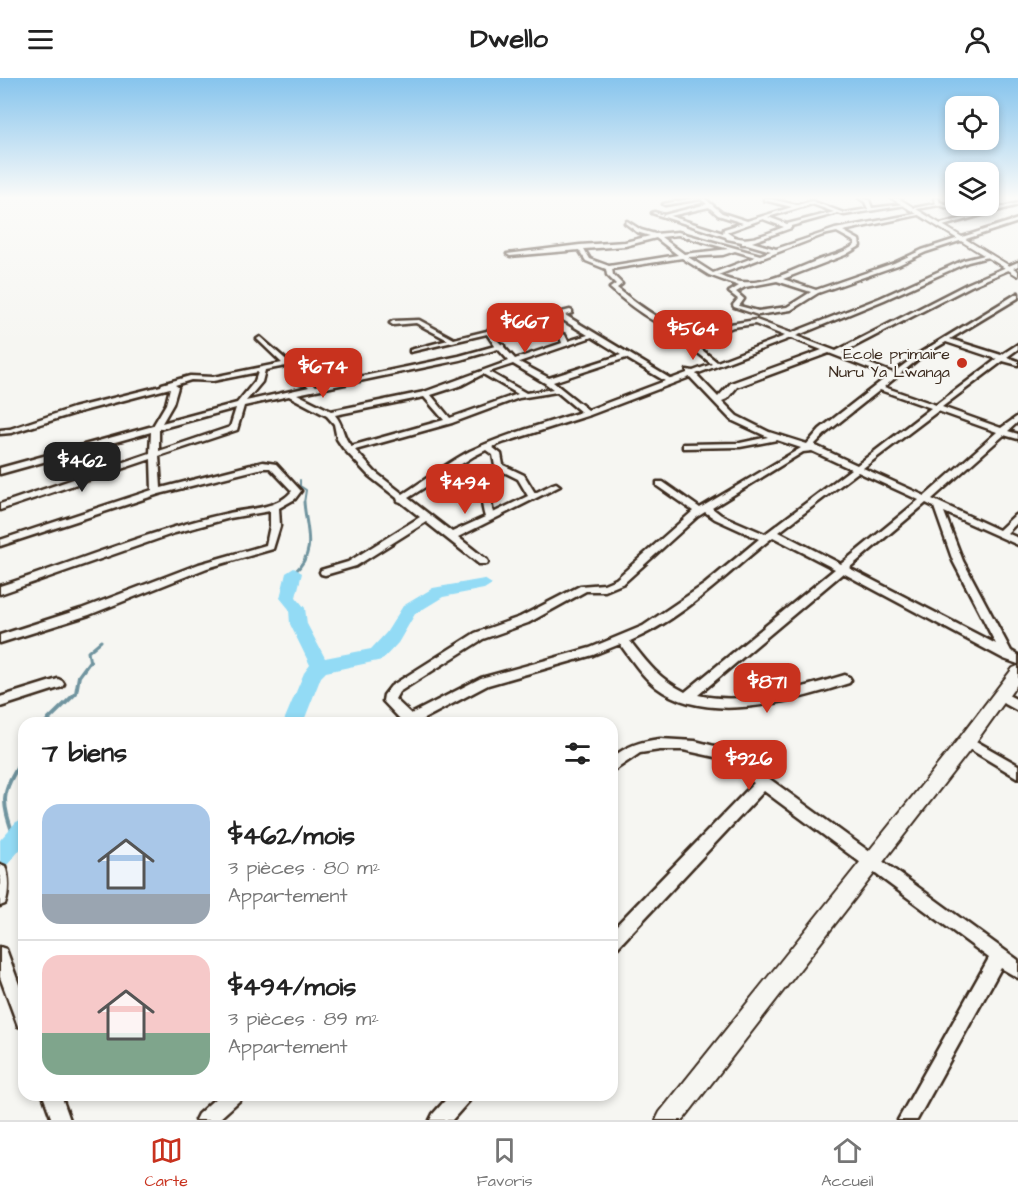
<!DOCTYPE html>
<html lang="fr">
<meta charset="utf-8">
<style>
body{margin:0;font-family:"Architects Daughter",sans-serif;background:#f6f6f6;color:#222;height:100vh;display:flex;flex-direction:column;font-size:22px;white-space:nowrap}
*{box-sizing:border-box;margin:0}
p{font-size:20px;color:#767676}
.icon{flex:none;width:33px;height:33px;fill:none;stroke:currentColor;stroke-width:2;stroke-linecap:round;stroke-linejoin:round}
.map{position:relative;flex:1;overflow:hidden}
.side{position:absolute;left:18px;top:639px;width:600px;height:384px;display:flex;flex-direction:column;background:#fff;border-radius:18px;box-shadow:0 3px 9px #0003}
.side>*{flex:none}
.controls{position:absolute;left:945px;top:18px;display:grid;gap:12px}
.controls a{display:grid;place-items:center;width:54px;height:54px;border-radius:12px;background:#fff;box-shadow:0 3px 9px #0003;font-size:30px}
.price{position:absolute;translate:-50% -51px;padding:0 14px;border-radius:12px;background:#c8321e;color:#fff;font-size:20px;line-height:39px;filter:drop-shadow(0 2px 3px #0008)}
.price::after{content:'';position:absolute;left:50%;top:36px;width:18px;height:14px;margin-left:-9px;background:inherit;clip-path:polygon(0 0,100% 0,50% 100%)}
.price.selected{background:#222;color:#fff}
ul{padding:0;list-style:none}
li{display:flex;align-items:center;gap:18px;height:150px;padding:0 24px}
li+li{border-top:2px solid #e0e0e0}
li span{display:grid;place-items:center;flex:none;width:168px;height:120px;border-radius:18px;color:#555}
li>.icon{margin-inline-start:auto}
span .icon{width:72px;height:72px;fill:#fffc;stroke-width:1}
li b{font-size:26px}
h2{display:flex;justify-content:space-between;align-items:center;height:72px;padding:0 24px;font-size:26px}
header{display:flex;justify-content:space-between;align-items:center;height:78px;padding:0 24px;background:#fff;font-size:27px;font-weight:800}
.tabs{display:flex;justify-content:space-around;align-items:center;height:84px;border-top:2px solid #e0e0e0;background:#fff;font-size:16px;color:#767676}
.tabs a{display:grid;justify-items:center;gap:3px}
.tabs .selected{color:#c8321e}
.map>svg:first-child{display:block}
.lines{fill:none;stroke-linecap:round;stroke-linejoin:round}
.stream-far2{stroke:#70949f;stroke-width:2}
.stream-far1{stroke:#70949f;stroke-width:3}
.stream{stroke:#70949f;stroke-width:4}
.river{fill:#93dbf5;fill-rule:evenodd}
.minor-casing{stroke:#3b2a1e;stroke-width:5}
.tertiary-casing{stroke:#3b2a1e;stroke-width:4}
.minor{fill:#f6f6f2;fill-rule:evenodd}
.tertiary{fill:#f6f6f2;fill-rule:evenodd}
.poi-dot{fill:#c8321e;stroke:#f6f6f2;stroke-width:2}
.labels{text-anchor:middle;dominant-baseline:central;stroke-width:4.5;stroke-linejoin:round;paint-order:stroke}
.far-poi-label{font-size:16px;fill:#3b2a1e;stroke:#f6f6f2;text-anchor:end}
</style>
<header><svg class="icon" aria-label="menu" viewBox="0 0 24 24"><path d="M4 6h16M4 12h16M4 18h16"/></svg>Dwello<svg class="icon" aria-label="person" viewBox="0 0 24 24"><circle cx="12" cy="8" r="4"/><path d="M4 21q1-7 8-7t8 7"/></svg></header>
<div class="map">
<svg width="1018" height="1042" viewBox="0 0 1018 1042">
<rect width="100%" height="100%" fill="#f6f6f2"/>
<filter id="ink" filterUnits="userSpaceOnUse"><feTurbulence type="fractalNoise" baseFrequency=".0167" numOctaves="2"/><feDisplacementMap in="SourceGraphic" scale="12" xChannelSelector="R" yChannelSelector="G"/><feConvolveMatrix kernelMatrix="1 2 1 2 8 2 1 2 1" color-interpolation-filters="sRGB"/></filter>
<g filter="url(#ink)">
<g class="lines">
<!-- stream-far2 -->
<path class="stream-far2" d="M 300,402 L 300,408 L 306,412 L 304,425"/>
<!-- stream-far1 -->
<path class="stream-far1" d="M 294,495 C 318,473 306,452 304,424
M 90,585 L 88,574 L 101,563"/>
<!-- stream -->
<path class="stream" d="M 45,645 L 76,615 L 79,598 L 90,583
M 15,762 C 0,718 1,718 24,678"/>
<!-- river -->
<path class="river" d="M 294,490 L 302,495 L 296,519 L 305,530 L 307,546 L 325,580 L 371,571 L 386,555 L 403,528 L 433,510 L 484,501 L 492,506 L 484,511 L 443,519 L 415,536 L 398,565 L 382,582 L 326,594 L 321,599 L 303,645 L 283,645 L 304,595 L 310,587 L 290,546 L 289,531 L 280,520 L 286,495 Z
M 24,741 L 24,767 L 8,786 L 0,789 L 0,762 L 16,744 Z"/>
<!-- minor casing -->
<g class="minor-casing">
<path id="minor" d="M 695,120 L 704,120 L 722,135 L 747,143 L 792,129 L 764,122 L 765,120 L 797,127 L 812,123 L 844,135 L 868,131 L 865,124 L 859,120 L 869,122 L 872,130 L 904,126 L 906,127 L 844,137 L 838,135 L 791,148 L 791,150 L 752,164 L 776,171 L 835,151 L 920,135 L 918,137 L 843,153 L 859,162 L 860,168 L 845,177 L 783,201 L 816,212 L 894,185 L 922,172 L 1018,141 L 1018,144 L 926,174 L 898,187 L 818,215 L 791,232 L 758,237 L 734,229 L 733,227 L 738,221 L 729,214 L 739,208 L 709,197 L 682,180 L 612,191 L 613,197 L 622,206 L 617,210 C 642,230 666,248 698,256 L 699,258 L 730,246 L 756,242 L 791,255 L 880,220 L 964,182 L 989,176 L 992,178 L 968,184 L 884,222 L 796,258 L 836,273 L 967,206 L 1018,184 L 1018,188 L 971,208 L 842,275 L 893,295 L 918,276 L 1018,215 L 1018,220 L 950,261 L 1001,277 L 1018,266 L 1018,271 L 1007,279 L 1018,283 L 1018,287 L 1003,283 L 942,329 L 1001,350 L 1018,338 L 1018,344 L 1008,353 L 1018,356 L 1018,361 L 1004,357 L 932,421 L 999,452 L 1015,437 L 1018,436 L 1018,444 L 1007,455 L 1018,460 L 1018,467 L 944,434 L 963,483 L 1011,573 L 1018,577 L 1018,586 L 1004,581 L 843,495 L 698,617 C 744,628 801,610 845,597 L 849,599 L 851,602 L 849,605 C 794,623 707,648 656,609 C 642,598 631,581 620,566 L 593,577 L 488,607 L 416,645 L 399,645 L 401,642 L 383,623 L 384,617 L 391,608 L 475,555 L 520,539 L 580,508 L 604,506 L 616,501 L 693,433 L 657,408 L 657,404 L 663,404 L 700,430 L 801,370 L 777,362 L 740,369 L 683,370 L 683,366 L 686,366 L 740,365 L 768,359 L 731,342 L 690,299 L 590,337 L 505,364 L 492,369 L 501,376 L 503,387 L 524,397 L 535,415 L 553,406 L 556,405 L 560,408 L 458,459 L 487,482 L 488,484 L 487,486 L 479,486 L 426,444 L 356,488 L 325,497 L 321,496 L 320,494 L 321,492 L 348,484 L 420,439 L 401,424 L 398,423 L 397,420 L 369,398 L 343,370 L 337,361 L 334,346 L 327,338 L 289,318 L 244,328 L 237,352 L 159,378 L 161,410 L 263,384 L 276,386 L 301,413 L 295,421 L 279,430 L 280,448 L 273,471 L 207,490 L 89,537 L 0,565 L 0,557 L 81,531 L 199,486 L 266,467 L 270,448 L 270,433 L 230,440 L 175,455 L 0,516 L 0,508 C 76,484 150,452 229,435 C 251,430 277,431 292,413 L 270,390 L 263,390 L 159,416 L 0,468 L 0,462 L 152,412 L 151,381 L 0,432 L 0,426 L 150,375 L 151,354 L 0,396 L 0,390 L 153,348 L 166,326 L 170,310 L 79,334 L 11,355 L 0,356 L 0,352 L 10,351 L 73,330 L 161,308 L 162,306 L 190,298 L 213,299 L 282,285 L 258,262 L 257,261 L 260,259 L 316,308 L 459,278 L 495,268 L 487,256 L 410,274 L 410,272 L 448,262 L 416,245 L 393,247 L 390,245 L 393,243 L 419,242 L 454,261 L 487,253 L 490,250 L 493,251 L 570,232 L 572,233 L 572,235 L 565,237 L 671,301 L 687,295 L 687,292 L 693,293 L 712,286 L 684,264 L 660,267 L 660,265 L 694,259 C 662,252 634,232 610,210 L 616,206 L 607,197 L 606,191 L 586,183 L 579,172 L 510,178 L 507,176 L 580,167 L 625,164 L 650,158 L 637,154 L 625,145 L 627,143 L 641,152 L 655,156 L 678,154 L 760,177 L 771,173 L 747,166 L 742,166 L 742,164 L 727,161 L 726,159 L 652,135 L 654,134 L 664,137 L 707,126 L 701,121 L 665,127 L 663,126 ZM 812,126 L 834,134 L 787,146 L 768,139 ZM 709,129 L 718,137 L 743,145 L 724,151 L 723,155 L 670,138 ZM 763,141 L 784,149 C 767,155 743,169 727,154 ZM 837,154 L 855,164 L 855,167 C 844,175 830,178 816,183 C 782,196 755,215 718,197 L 823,157 ZM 678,157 L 729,171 L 684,176 L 661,159 ZM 656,160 L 678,177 L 609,188 L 590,181 L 584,171 L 625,168 ZM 735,173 L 755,179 L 713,195 L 688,179 L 723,177 ZM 777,203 L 811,214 L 787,229 L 758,233 L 739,228 L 744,221 L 736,214 L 745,209 ZM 558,239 L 588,257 L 568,263 L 565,257 L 537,244 ZM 531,246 L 560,259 L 562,265 L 515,281 L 504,269 L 504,267 L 501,266 L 493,258 L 493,255 ZM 755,246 L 785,258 L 717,284 L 691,263 L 706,260 L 733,249 ZM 592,259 L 621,277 L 549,300 L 519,284 ZM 791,260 L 822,272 L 731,305 L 718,319 L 696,296 ZM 946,264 L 997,281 L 936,327 L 884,309 L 922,278 ZM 498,271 L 509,283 L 424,314 L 331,333 L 297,316 L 460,282 ZM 829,275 L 888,298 L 820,351 L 807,366 L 769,354 L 737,338 L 722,323 L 727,321 L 737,309 ZM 626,280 L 665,303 L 588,332 L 553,304 ZM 513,286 L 545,305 L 553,311 L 526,315 L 489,294 ZM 286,288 L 309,309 L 246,323 L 262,304 L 265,292 ZM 258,294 L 255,303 L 237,325 L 162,345 L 173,326 L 178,309 L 175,307 L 191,302 L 213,303 ZM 483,296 L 518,316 L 450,340 L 431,317 L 462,307 ZM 880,312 L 931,330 L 857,387 L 816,368 L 815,366 L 826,355 ZM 557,314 L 581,334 C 544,346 506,356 470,373 C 447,385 425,402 403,416 L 375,394 L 355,372 L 452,345 L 519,320 ZM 424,319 L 444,342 L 351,368 C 342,358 344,348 335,337 ZM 236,330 L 230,349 L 159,373 L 159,351 ZM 938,333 L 997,354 L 925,418 L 863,390 ZM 486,372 L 493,377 L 495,388 L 497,390 C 482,403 479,420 485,439 L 452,454 L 408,420 L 474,378 ZM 812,373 L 851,391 L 765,456 L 721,437 L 712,430 L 803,374 ZM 504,394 L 518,401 L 528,418 L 493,435 C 489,419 491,405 504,394 ZM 858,394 L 919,422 L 841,486 L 779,454 ZM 926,425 L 934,429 L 953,483 L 996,566 L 849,490 ZM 705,434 L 715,441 L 759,461 L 705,506 L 643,548 L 590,570 L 481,600 L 411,636 L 395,621 L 399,614 L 483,561 L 528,545 L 586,513 L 605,513 L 624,505 L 697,439 ZM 773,459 L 835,491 L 685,614 C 658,600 648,586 630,563 C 685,540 727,495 773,459 Z
M 934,120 L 938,120 L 940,124 L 976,136 L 1018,125 L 1018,127 L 939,149 L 937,147 L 971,138 L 939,127 L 911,132 L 909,131 L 934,126 L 936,125 Z
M 988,120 L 996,120 L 988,122 Z
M 58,601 L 62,603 L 64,606 L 62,609 L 0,629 L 0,619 Z
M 1000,613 L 1018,622 L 1018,633 L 996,621 L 994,618 L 996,615 Z
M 967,658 L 1018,687 L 1018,700 L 963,667 L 961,663 L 963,659 Z
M 660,661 L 695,663 L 730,672 L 1018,882 L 1018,900 L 1001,890 L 917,1042 L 898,1042 L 989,880 L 764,713 L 618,869 L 612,871 L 612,852 L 754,705 L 720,680 L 683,672 L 660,672 L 640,675 L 612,694 L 612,680 C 626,668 641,663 660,661 Z
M 0,786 L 5,788 C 9,798 9,816 5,826 L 0,828 Z
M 0,869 L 6,871 L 24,920 L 24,950 L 18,948 L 0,899 Z
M 43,1017 L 61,1017 L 70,1042 L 52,1042 Z
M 219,1017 L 242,1017 L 239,1023 L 218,1042 L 195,1042 L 198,1036 Z
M 450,1017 L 472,1017 L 469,1023 L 452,1042 L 430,1042 L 433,1036 Z"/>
</g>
<!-- tertiary casing -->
<g class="tertiary-casing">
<path id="tertiary" d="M 891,120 L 898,120 L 1018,193 L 1018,198 Z
M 1018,588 L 1018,605 L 973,668 L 683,1042 L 656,1042 L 660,1034 L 961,658 L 1013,590 Z"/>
</g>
<!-- minor -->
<use href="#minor" class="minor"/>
<!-- tertiary -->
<use href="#tertiary" class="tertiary"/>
</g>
</g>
<!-- sky -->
<linearGradient id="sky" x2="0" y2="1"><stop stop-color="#86c4ed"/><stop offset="0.45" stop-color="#fbfbf9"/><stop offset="1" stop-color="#fbfbf9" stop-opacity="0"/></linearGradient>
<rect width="1018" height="266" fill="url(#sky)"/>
<!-- markers -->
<circle class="poi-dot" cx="962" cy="285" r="6"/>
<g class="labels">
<!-- far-poi labels -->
<g class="far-poi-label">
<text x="950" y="276">Ecole primaire<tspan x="950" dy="18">Nuru Ya Lwanga</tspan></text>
</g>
</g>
</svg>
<div class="controls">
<a><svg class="icon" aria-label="locate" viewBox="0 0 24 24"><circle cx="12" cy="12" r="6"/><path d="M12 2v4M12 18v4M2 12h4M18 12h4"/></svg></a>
<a><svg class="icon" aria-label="layers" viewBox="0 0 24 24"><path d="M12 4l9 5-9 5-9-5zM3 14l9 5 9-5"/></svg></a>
</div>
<b class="price" style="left:525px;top:276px">$667</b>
<b class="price" style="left:693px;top:283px">$564</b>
<b class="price" style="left:323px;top:321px">$674</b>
<b class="price selected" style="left:82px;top:415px">$462</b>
<b class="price" style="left:465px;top:437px">$494</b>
<b class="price" style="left:767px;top:636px">$871</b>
<b class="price" style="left:749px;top:713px">$926</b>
<section class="side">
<h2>7 biens<svg class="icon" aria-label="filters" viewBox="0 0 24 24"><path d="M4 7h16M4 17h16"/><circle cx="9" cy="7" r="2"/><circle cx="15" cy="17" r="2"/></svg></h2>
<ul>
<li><span style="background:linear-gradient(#a9c7e8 75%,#9aa5b1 0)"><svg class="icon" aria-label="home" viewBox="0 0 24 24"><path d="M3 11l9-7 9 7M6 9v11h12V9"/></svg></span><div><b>$462/mois</b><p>3 pièces · 80 m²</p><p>Appartement</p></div></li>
<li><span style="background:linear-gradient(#f6c9c9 65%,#7fa58c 0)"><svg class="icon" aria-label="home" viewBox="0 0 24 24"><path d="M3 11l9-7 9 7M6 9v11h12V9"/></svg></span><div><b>$494/mois</b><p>3 pièces · 89 m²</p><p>Appartement</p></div></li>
</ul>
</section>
</div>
<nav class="tabs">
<a class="selected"><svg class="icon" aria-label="map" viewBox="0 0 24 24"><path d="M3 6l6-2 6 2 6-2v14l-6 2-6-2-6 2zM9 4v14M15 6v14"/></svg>Carte</a>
<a><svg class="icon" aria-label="saved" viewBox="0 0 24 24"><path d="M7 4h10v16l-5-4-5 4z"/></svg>Favoris</a>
<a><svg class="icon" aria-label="home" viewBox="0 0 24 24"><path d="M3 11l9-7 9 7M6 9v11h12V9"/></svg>Accueil</a>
</nav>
